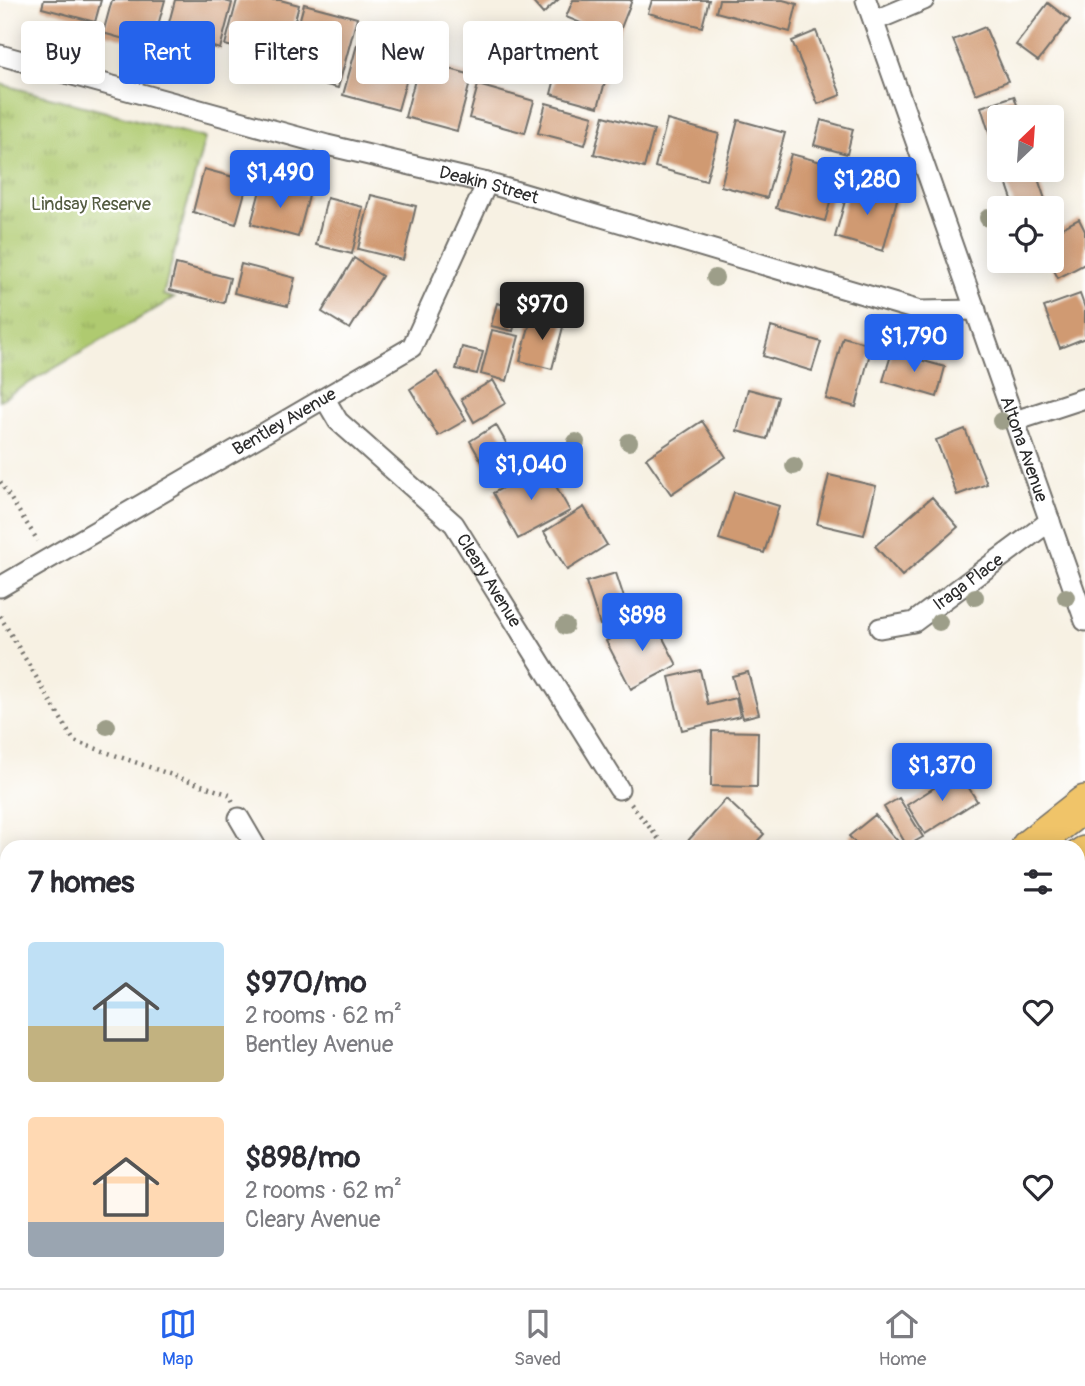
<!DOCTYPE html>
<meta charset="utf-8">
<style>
body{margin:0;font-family:Pangolin,sans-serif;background:#f2f2f3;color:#2b2b33;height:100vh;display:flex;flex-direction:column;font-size:26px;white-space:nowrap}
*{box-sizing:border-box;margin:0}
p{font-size:23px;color:#7c7c81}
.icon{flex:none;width:38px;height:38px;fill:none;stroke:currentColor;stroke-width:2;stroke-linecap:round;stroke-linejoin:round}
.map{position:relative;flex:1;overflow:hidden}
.side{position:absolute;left:0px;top:840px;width:1085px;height:448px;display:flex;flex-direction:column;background:#fff;border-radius:21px 21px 0 0;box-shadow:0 4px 18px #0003}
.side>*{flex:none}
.banner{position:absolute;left:21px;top:21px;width:700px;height:63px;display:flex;gap:14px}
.needle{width:46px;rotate:25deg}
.controls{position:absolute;left:987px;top:105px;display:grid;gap:14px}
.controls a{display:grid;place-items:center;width:77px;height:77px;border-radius:7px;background:#fff;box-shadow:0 4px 18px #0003;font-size:35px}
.price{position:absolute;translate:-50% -60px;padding:0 16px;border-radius:7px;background:#2563eb;color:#fff;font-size:23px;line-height:46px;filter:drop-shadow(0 2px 4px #0008)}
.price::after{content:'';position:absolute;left:50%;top:42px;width:21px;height:16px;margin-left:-10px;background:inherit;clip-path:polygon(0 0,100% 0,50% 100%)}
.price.active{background:#222;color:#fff}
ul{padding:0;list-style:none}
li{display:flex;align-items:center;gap:21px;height:175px;padding:0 28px}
li span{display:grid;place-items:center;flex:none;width:196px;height:140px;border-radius:7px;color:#555}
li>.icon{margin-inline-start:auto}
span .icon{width:84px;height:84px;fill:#fffc;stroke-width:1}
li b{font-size:30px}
h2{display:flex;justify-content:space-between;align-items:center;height:84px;padding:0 28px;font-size:30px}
.tag{padding:0 24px;border-radius:7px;background:#fff;box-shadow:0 4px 18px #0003;font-size:24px;line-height:63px}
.tag.active{background:#2563eb;color:#fff}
.tab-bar{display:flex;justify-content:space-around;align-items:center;height:98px;border-top:2px solid #e1e1e2;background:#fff;font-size:19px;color:#7c7c81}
.tab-bar a{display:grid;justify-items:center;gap:4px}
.tab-bar .active{color:#2563eb}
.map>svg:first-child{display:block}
.built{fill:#edd7bb}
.grass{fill:url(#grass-tufts);stroke:#6d7a4e;stroke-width:2}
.building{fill:#d09a72}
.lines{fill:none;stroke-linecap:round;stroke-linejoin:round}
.street-casing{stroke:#72706b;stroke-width:23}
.highway-casing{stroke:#72706b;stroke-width:38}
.path{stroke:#72706b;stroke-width:4.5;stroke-dasharray:2 5;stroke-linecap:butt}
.street{stroke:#fff;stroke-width:19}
.highway{stroke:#f0c469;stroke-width:35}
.tree{fill:#9d9e89}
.labels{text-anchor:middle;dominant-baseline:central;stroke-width:5;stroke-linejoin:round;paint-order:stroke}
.street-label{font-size:18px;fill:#2b2b2b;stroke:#fff}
.park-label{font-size:18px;fill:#535b40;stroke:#fff}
</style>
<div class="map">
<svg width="1085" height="1288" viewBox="0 0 1085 1288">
<defs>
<pattern id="grass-tufts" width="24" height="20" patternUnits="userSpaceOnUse" patternTransform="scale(1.75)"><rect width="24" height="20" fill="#afca70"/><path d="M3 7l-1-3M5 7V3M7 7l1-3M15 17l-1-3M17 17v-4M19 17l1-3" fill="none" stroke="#8fa45c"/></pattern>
</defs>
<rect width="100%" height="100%" fill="#fff"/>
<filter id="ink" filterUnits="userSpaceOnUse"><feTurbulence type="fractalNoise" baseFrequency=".0143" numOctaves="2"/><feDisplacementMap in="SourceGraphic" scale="14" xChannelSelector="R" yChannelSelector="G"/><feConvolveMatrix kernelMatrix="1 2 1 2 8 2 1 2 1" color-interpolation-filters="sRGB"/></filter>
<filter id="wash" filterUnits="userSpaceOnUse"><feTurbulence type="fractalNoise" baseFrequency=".00686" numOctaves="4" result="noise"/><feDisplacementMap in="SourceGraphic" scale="28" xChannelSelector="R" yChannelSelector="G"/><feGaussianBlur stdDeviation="1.57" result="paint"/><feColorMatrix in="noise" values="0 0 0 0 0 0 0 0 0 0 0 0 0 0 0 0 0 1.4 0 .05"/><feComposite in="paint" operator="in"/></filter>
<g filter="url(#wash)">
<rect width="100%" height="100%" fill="#f7f1e3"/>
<!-- built -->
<path class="built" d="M 104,1281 L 305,1281 L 309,1288 L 108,1288 Z"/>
<!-- grass -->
<path class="grass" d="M 0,84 L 205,138 L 163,295 L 174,298 L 0,400 Z"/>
<g id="blocks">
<!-- building -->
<path class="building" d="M 44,0 L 101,0 L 95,22 L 42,8 Z
M 112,0 L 165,0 L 152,47 L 103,33 Z
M 175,0 L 221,0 L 232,3 L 220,49 L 166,34 Z
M 237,0 L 280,0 L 299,5 L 284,61 L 225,45 Z
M 531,0 L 558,0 L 543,14 Z
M 573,0 L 632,0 L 617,38 L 566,17 Z
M 652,0 L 709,0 L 702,27 L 648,13 Z
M 719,0 L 783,0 L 797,4 L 790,32 L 716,12 Z
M 1048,3 L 1070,20 L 1038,61 L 1016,45 Z
M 304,4 L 357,18 L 338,88 L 285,74 Z
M 985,27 L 1008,81 L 976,94 L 953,40 Z
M 816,31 L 841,95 L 818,104 L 792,41 Z
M 357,45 L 412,60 L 398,110 L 343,95 Z
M 563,48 L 611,61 L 598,107 L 551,94 Z
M 420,61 L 472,75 L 457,131 L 405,117 Z
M 478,85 L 534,101 L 525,133 L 469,118 Z
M 1014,96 L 1021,117 L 999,117 L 999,163 L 981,107 Z
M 546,103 L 593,116 L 585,145 L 538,133 Z
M 604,116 L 654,130 L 644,168 L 594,154 Z
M 667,120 L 719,134 L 706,181 L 655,167 Z
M 738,120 L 785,133 L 767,198 L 721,186 Z
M 821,120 L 853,129 L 847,154 L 814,145 Z
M 791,154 L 840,167 L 825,221 L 776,208 Z
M 204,169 L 248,181 L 236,224 L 193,212 Z
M 1002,170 L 1035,170 L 1048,208 L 1015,208 Z
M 262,183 L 309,196 L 298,237 L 251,224 Z
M 850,183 L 898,196 L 883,251 L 835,237 Z
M 371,195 L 416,206 L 403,260 L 358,249 Z
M 327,198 L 363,207 L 352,254 L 316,245 Z
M 1079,219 L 1085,231 L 1085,264 L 1058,278 L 1049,261 L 1052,261 L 1052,233 Z
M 354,258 L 382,276 L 350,329 L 322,312 Z
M 176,264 L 230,278 L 224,303 L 170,290 Z
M 241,264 L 295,278 L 288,306 L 234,293 Z
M 1080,294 L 1085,308 L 1085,338 L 1060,348 L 1044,307 Z
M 497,303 L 519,309 L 513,331 L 491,326 Z
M 532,315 L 564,323 L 552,369 L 520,361 Z
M 771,327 L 821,342 L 812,371 L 763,356 Z
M 492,330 L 519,336 L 507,381 L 481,374 Z
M 843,337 L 872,345 L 856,407 L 826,399 Z
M 462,347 L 483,352 L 477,374 L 456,369 Z
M 892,352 L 945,367 L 937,397 L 883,381 Z
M 437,372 L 466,420 L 438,436 L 410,389 Z
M 493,380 L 506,403 L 474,422 L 461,399 Z
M 748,389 L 778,397 L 767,439 L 737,431 Z
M 702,421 L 726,457 L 671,494 L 646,458 Z
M 496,425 L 517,462 L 491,478 L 470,441 Z
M 965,429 L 987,484 L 957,495 L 936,440 Z
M 544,465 L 570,511 L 518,539 L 493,493 Z
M 829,475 L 876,486 L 864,535 L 817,524 Z
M 734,492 L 779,506 L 764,553 L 719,539 Z
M 932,497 L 958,527 L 902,576 L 875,546 Z
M 584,507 L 607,545 L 567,570 L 544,532 Z
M 616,573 L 630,616 L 600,625 L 586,582 Z
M 652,617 L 677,665 L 631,689 L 606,641 Z
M 700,670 L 708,705 L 736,698 L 740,716 L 682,730 L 669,677 Z
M 748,672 L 759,714 L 743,718 L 732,676 Z
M 712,731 L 758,732 L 757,787 L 711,786 Z
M 959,772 L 977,801 L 925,834 L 907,805 Z
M 899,798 L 923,837 L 907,846 L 884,807 Z
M 726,799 L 764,834 L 752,847 L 688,847 L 685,844 Z
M 875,815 L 903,847 L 859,847 L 849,836 Z"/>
</g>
</g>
<g filter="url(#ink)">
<use href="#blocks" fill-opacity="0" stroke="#72706b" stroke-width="2"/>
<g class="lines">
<!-- street casing -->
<g class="street-casing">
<g id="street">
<path id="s1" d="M 866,0 L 1085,621"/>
<path d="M 874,21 L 924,0"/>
<path id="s2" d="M 0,55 L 327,145 L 487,183 L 920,311 L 976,310"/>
<path id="s3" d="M 325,399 L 338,421 L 454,524 L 619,789"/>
<path d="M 1015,421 L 1085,398"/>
<path id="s4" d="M 0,587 L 412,347 L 487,183"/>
<path id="s5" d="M 880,628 L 914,622 L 1050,521"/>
<path d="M 239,818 L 256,847"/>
<path d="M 0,1059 L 7,1069"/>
<path d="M 0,1208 L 7,1204"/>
<path d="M 1065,1288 L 1073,1281"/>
</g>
</g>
<!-- highway casing -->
<g class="highway-casing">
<path id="highway" d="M 1029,847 L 1085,803
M 1078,859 L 1085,854
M 501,1288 L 509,1281
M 557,1288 L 565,1281"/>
</g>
<!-- path -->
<path class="path" d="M 0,482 L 38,541
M 0,616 L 74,741 L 230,795 L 233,802
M 631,804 L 665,847"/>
<!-- street -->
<use href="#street" class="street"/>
<!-- highway -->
<use href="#highway" class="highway"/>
</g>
<!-- trees -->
<g class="tree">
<circle cx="988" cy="218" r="9"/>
<circle cx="715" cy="278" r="9"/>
<circle cx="1001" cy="421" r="9"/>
<circle cx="576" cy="442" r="9"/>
<circle cx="629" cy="442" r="9"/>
<circle cx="794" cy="466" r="9"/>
<circle cx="975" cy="597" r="9"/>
<circle cx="1066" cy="597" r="9"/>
<circle cx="939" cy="622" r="9"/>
<circle cx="565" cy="626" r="9"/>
<circle cx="107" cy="726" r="9"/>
</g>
</g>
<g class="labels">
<!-- street labels -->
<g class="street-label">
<text stroke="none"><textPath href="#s2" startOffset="506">Deakin Street</textPath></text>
<text stroke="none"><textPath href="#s4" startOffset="329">Bentley Avenue</textPath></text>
<text stroke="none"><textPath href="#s1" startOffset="476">Altona Avenue</textPath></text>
<text stroke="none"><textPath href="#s3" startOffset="247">Cleary Avenue</textPath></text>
<text stroke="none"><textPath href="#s5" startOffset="102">Iraga Place</textPath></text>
</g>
<!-- park labels -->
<g class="park-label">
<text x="91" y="204">Lindsay Reserve</text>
</g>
</g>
</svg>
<div class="controls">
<a><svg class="needle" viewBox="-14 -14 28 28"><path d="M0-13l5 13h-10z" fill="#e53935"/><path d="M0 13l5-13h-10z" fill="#7c7c81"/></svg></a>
<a><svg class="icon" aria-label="locate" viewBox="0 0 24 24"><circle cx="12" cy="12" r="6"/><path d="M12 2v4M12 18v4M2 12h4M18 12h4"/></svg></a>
</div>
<b class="price" style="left:280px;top:210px">$1,490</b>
<b class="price" style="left:867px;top:217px">$1,280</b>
<b class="price active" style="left:542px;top:342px">$970</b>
<b class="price" style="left:914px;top:374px">$1,790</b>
<b class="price" style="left:531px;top:502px">$1,040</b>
<b class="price" style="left:642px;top:653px">$898</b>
<b class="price" style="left:942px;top:803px">$1,370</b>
<div class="banner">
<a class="tag">Buy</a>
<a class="tag active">Rent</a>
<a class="tag">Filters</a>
<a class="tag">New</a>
<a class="tag">Apartment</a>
</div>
<section class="side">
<h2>7 homes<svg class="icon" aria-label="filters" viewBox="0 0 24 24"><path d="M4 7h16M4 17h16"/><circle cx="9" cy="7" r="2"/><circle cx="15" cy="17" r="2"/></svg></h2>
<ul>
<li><span style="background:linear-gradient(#bfe0f5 60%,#c2b280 0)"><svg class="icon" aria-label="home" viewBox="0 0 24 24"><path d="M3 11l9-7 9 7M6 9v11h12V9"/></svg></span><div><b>$970/mo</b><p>2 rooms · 62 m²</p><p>Bentley Avenue</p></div><svg class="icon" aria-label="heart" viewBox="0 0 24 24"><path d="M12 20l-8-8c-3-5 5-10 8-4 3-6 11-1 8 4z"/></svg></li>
<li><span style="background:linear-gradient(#ffd9b3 75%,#9aa5b1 0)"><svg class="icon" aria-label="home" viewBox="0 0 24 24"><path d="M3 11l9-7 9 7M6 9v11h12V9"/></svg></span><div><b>$898/mo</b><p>2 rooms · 62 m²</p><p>Cleary Avenue</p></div><svg class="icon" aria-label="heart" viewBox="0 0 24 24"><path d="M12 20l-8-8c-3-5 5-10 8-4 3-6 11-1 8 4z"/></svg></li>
</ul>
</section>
</div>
<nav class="tab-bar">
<a class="active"><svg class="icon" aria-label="map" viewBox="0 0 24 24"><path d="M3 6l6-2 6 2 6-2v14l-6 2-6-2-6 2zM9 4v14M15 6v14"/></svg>Map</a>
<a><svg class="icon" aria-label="saved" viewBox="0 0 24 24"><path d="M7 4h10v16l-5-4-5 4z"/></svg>Saved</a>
<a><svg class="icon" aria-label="home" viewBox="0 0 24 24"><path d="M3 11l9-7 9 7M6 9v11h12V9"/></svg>Home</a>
</nav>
